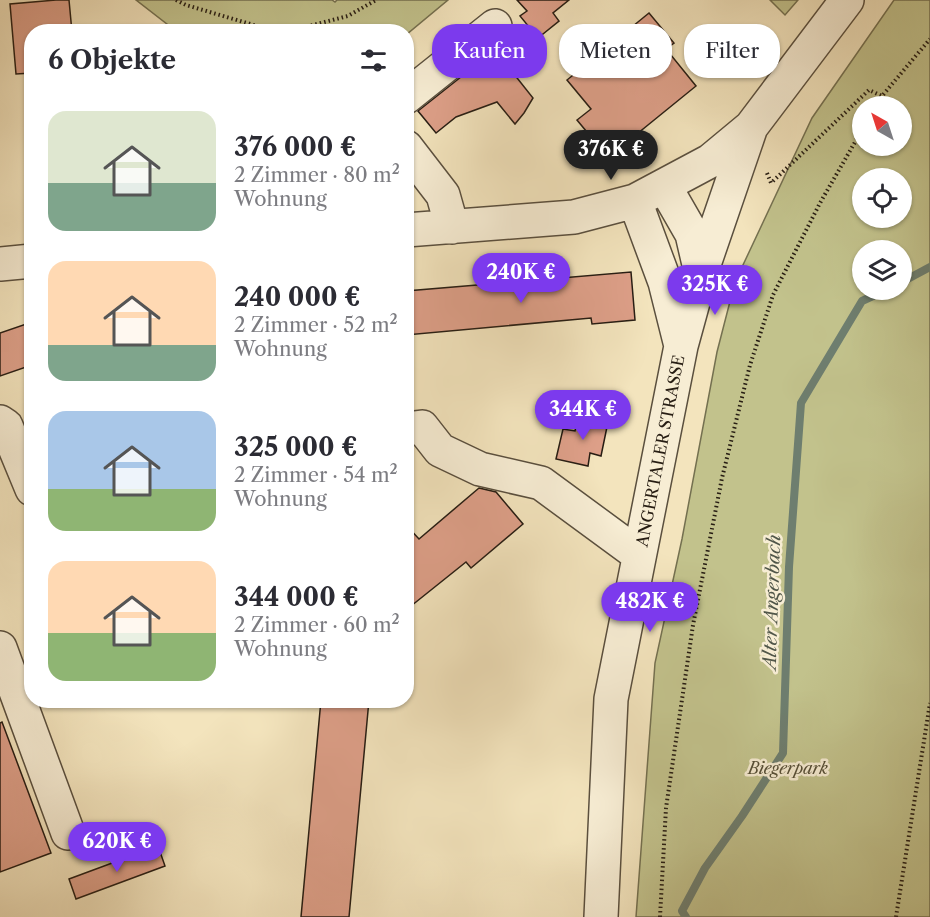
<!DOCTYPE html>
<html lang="de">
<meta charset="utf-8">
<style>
body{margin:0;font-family:"Libre Caslon Text",serif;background:#f7f7f7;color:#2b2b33;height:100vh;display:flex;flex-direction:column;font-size:22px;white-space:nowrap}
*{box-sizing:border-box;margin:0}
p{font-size:20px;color:#7c7c81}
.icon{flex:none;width:33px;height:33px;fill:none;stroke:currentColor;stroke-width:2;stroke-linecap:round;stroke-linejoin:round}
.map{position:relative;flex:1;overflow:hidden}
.details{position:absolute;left:24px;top:24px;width:390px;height:684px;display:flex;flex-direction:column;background:#fff;border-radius:24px;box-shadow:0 2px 4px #0004}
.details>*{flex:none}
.hud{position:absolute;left:432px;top:24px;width:408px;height:54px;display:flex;gap:12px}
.needle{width:39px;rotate:321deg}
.controls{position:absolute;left:852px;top:96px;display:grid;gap:12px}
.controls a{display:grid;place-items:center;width:60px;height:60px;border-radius:50%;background:#fff;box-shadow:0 2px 4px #0004;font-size:30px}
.price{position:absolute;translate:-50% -51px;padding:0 14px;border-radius:21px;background:#7c3aed;color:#fff;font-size:20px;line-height:39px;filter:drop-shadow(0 2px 3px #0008)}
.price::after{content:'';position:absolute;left:50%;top:36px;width:18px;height:14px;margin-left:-9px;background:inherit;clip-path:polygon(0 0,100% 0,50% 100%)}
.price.current{background:#222;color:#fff}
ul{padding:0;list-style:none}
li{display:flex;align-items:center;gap:18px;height:150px;padding:0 24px}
li span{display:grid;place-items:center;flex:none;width:168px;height:120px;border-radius:18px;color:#555}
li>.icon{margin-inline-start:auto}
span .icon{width:72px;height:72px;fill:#fffc;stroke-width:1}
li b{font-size:26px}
h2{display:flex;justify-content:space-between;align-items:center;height:72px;padding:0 24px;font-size:26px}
.tag{padding:0 21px;border-radius:24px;background:#fff;box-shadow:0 2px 4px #0004;font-size:21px;line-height:54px}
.tag.current{background:#7c3aed;color:#fff}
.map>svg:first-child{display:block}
.green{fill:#c2c28c;stroke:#747050;stroke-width:1.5;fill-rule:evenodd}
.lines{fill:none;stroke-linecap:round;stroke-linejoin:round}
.stream{stroke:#6e7e6f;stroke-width:8}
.building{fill:#dd9f88;stroke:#271d13;stroke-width:1.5}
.minor-casing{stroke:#5a4f3e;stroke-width:36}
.path{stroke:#271d13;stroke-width:4;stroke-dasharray:1.5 3;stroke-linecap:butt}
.minor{stroke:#f7edd4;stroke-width:33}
.labels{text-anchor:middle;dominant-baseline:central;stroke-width:5;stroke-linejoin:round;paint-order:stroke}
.street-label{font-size:16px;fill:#271d13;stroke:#f7edd4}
.park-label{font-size:16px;font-style:italic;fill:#564f37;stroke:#f7edd4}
.water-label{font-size:18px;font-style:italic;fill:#505649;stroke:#f7edd4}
</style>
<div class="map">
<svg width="930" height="917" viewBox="0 0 930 917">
<rect width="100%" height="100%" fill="#f3e4bd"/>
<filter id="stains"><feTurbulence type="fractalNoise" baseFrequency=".00333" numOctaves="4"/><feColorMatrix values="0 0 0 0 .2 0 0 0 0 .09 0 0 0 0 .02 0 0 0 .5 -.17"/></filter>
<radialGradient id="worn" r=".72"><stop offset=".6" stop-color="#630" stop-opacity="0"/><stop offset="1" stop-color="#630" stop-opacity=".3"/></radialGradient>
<!-- green -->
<path class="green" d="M 136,0 L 332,0 L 335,2 L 337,0 L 448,0 L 407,34 L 406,32 L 176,31 Z
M 770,0 L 798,0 L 785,15 Z
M 894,0 L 930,0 L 930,917 L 636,917 L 655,663 L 682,539 L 717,352 L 735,282 L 812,118 ZM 902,106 L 902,146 L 862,146 L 862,106 ZM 902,178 L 902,218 L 862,218 L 862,178 ZM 862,250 L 902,250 L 902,290 L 862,290 Z"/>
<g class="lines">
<!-- stream -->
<path class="stream" d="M 902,282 L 930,267
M 686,917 L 682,911 L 705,868 L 742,816 L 783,753 L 789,567 L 801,403 L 862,301 L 886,290"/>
</g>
<!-- building -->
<path class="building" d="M 56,0 L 69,0 L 72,32 L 32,32 L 32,73 L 16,74 L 10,4 Z
M 517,0 L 569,0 L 553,13 L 559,21 L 538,38 L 520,16 L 527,11 Z
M 649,13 L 674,43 L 666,49 L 696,86 L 627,142 L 625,140 L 606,155 L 577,120 L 591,109 L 567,80 Z
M 495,50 L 533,98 L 524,113 L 515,124 L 497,102 L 456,117 L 436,133 L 418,111 Z
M 631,272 L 635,320 L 592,324 L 591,318 L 406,335 L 406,291 Z
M 32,322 L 32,365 L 0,376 L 0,333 Z
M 579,415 L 608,422 L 601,456 L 590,453 L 588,466 L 556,459 L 563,429 L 575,431 Z
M 479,488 L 496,492 L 523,524 L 471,568 L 466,562 L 406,610 L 406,525 L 419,539 Z
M 321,700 L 369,700 L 349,917 L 301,917 Z
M 2,722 L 51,853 L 0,872 L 0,723 Z
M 158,846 L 165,866 L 76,899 L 69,879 Z"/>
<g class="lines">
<!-- minor casing -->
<g class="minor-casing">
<path id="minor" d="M 406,97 L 495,26
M 406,147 L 443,195 L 452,227
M 665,187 L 692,234 L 701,273
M 635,201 L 665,282 L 680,342
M 406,230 L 574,217 L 635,201 L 710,161 L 751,127
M 0,264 L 32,261
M 0,422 L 6,426 L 32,489
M 406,429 L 422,427 L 440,450 L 480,469 L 541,483 L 639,555
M 0,648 L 68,833
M 601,917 L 611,699 L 681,346 L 701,273 L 751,127 L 847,0"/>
</g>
<!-- path -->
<path class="path" d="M 176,0 L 186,5 L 257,26 L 305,27 L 348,16 L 376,0
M 876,106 L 882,96 L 930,39
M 767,173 L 771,183 L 869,90 L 882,96
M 660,917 L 666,808 L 693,625 L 722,478 L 750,365 L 773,295 L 820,203 L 862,130
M 896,917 L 930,703"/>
<!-- minor -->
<use href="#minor" class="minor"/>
</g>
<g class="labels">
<!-- street labels -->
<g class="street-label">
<text transform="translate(660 451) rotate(-79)">ANGERTALER STRASSE</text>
</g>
<!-- park labels -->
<g class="park-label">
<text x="788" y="768">Biegerpark</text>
</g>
<!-- water labels -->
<g class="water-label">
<text transform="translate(772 602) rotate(-88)">Alter Angerbach</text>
</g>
</g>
<rect width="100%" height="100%" filter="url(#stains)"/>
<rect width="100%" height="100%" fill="url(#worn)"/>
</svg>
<div class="controls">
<a><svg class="needle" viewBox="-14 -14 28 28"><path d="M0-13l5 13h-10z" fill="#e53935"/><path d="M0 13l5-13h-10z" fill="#7c7c81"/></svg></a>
<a><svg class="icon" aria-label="locate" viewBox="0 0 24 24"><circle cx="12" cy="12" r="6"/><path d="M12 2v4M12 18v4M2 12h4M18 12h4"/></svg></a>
<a><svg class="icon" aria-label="layers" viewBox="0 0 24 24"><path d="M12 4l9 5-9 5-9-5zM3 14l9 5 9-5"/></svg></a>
</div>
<b class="price current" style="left:611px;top:181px">376K €</b>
<b class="price" style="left:521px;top:304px">240K €</b>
<b class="price" style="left:715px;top:316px">325K €</b>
<b class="price" style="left:583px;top:441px">344K €</b>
<b class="price" style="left:650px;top:633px">482K €</b>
<b class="price" style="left:117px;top:873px">620K €</b>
<div class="hud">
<a class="tag current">Kaufen</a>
<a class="tag">Mieten</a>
<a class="tag">Filter</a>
</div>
<section class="details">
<h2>6 Objekte<svg class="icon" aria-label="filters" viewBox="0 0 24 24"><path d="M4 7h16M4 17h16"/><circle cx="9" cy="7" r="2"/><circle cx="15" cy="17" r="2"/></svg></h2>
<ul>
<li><span style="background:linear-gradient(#dfe7d0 60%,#7fa58c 0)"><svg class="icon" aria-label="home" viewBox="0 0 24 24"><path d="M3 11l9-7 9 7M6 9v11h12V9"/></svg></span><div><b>376 000 €</b><p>2 Zimmer · 80 m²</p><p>Wohnung</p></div></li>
<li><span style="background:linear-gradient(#ffd9b3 70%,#7fa58c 0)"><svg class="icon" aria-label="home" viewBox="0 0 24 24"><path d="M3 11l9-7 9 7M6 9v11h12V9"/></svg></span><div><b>240 000 €</b><p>2 Zimmer · 52 m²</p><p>Wohnung</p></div></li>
<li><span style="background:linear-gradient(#a9c7e8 65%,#8fb573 0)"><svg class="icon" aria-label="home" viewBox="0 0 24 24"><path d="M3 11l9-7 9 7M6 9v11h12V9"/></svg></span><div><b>325 000 €</b><p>2 Zimmer · 54 m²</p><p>Wohnung</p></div></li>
<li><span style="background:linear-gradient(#ffd9b3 60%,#8fb573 0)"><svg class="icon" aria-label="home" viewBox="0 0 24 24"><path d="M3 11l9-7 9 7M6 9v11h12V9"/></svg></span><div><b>344 000 €</b><p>2 Zimmer · 60 m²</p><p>Wohnung</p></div></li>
</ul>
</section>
</div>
